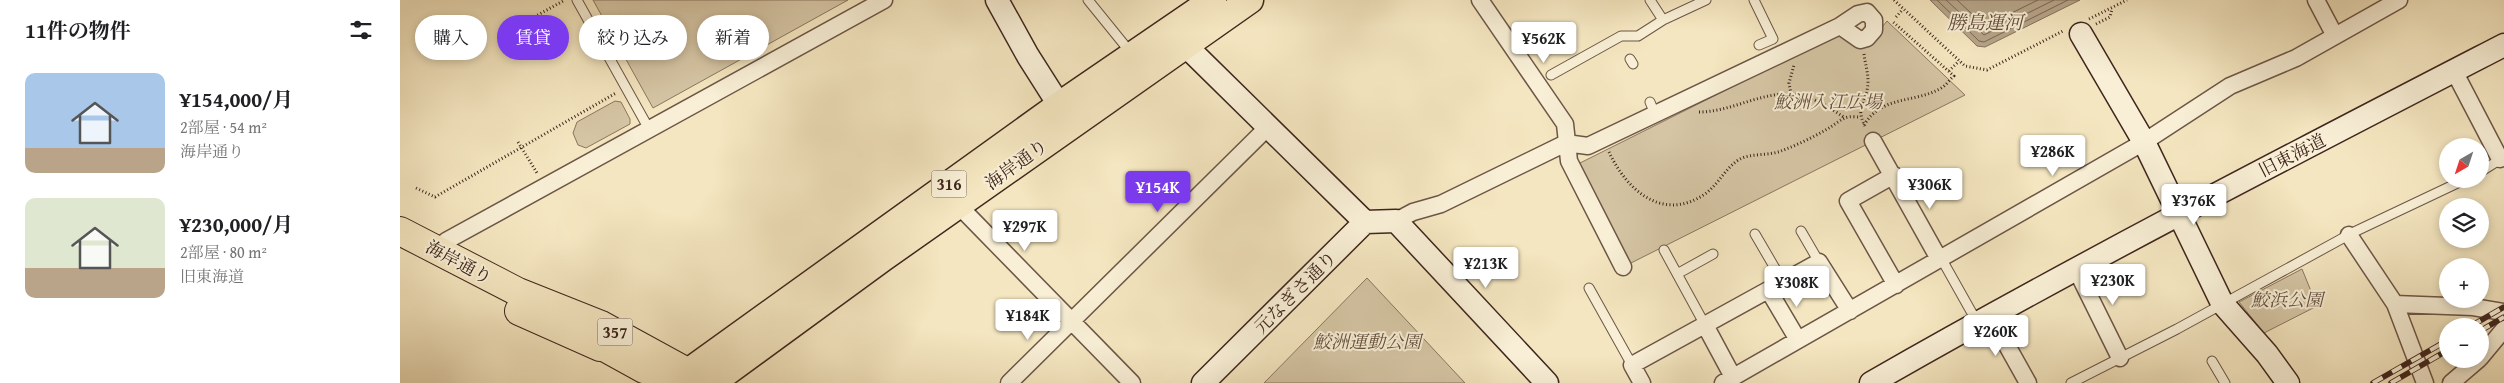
<!DOCTYPE html>
<html lang="ja">
<meta charset="utf-8">
<style>
body{margin:0;font-family:"Gentium Book Plus","Noto Serif JP",serif;background:#f2f2f2;color:#202124;height:100vh;display:flex;flex-direction:column;font-size:19px;white-space:nowrap}
*{box-sizing:border-box;margin:0}
p{font-size:16px;color:#757577}
.icon{flex:none;width:28px;height:28px;fill:none;stroke:currentColor;stroke-width:2;stroke-linecap:round;stroke-linejoin:round}
.map{position:relative;flex:1;overflow:hidden}
.sheet{display:flex;flex-direction:column;background:#fff;width:400px}
.sheet>*{flex:none}
.hud{position:absolute;left:15px;top:15px;width:475px;height:45px;display:flex;gap:10px}
.needle{width:32px;rotate:219deg}
.fabs{position:absolute;left:2039px;top:138px;display:grid;gap:10px}
.fabs a{display:grid;place-items:center;width:50px;height:50px;border-radius:50%;background:#fff;box-shadow:0 2px 8px #0003;font-size:25px}
.price{position:absolute;translate:-50% -42px;padding:0 11px;border-radius:5px;background:#fff;color:#222;font-size:16px;line-height:32px;filter:drop-shadow(0 1px 2px #0008)}
.price::after{content:'';position:absolute;left:50%;top:30px;width:15px;height:11px;margin-left:-8px;background:inherit;clip-path:polygon(0 0,100% 0,50% 100%)}
.price.active{background:#7c3aed;color:#fff}
ul{padding:0;list-style:none}
li{display:flex;align-items:center;gap:15px;height:125px;padding:0 25px}
li span{display:grid;place-items:center;flex:none;width:140px;height:100px;border-radius:10px;color:#555}
li>.icon{margin-inline-start:auto}
span .icon{width:60px;height:60px;fill:#fffc;stroke-width:1}
li b{font-size:21px}
h2{display:flex;justify-content:space-between;align-items:center;height:60px;padding:0 25px;font-size:21px}
.tag{padding:0 18px;border-radius:22px;background:#fff;box-shadow:0 2px 8px #0003;font-size:18px;line-height:45px}
.tag.active{background:#7c3aed;color:#fff}
main{display:flex;flex:1;min-height:0}
.map>svg:first-child{display:block}
.green{fill:#d5c5a4;stroke:#8a7660}
.water{fill:#b6a589;stroke:#86725e}
.lines{fill:none;stroke-linecap:round;stroke-linejoin:round}
.shore{stroke:#7a6653;stroke-width:1}
.lane-casing{stroke:#6c5646;stroke-width:11}
.street-casing{stroke:#6c5646;stroke-width:19}
.secondary-casing{stroke:#3f261d;stroke-width:25}
.primary-casing{stroke:#3f261d;stroke-width:29}
.highway-casing{stroke:#3f261d;stroke-width:30}
.path{stroke:#3f261d;stroke-width:3;stroke-dasharray:1 2.5;stroke-linecap:butt}
.lane{stroke:#f8efd6;stroke-width:9}
.street{stroke:#f8efd6;stroke-width:16}
.secondary{stroke:#f8efd6;stroke-width:22}
.primary{stroke:#f4e6c0;stroke-width:26}
.highway{stroke:#f4e6c0;stroke-width:28}
.rail-casing{stroke:#3f261d;stroke-width:5.5}
.rail{stroke:#f8efd6;stroke-width:4;stroke-dasharray:11;stroke-linecap:butt}
.labels{text-anchor:middle;dominant-baseline:central;stroke-width:4;stroke-linejoin:round;paint-order:stroke}
.shield{fill:#f8efd6;stroke:#766254;stroke-width:1}
.shield-label{font-size:16px;font-weight:bold;fill:#3f261d}
.park-label{font-size:18px;font-style:italic;fill:#644e3f;stroke:#f8efd6}
.street-label{font-size:18px;fill:#3f261d;stroke:#f8efd6}
.water-label{font-size:19px;font-style:italic;fill:#634c3d;stroke:#f8efd6}
</style>
<main>
<section class="sheet">
<h2>11件の物件<svg class="icon" aria-label="filters" viewBox="0 0 24 24"><path d="M4 7h16M4 17h16"/><circle cx="9" cy="7" r="2"/><circle cx="15" cy="17" r="2"/></svg></h2>
<ul>
<li><span style="background:linear-gradient(#a9c7e8 75%,#b9a48a 0)"><svg class="icon" aria-label="home" viewBox="0 0 24 24"><path d="M3 11l9-7 9 7M6 9v11h12V9"/></svg></span><div><b>¥154,000/月</b><p>2部屋 · 54 m²</p><p>海岸通り</p></div></li>
<li><span style="background:linear-gradient(#dfe7d0 70%,#b9a48a 0)"><svg class="icon" aria-label="home" viewBox="0 0 24 24"><path d="M3 11l9-7 9 7M6 9v11h12V9"/></svg></span><div><b>¥230,000/月</b><p>2部屋 · 80 m²</p><p>旧東海道</p></div></li>
</ul>
</section>
<div class="map">
<svg width="2104" height="383" viewBox="0 0 2104 383">
<rect width="100%" height="100%" fill="#f4e6c0"/>
<filter id="stains"><feTurbulence type="fractalNoise" baseFrequency=".004" numOctaves="4"/><feColorMatrix values="0 0 0 0 .2 0 0 0 0 .09 0 0 0 0 .02 0 0 0 .5 -.17"/></filter>
<radialGradient id="worn" r=".72"><stop offset=".6" stop-color="#630" stop-opacity="0"/><stop offset="1" stop-color="#630" stop-opacity=".3"/></radialGradient>
<!-- green -->
<path class="green" d="M 193,0 L 448,0 L 253,108 Z
M 1487,21 L 1565,95 L 1229,264 L 1178,164 L 1440,33 L 1473,38 Z
M 215,101 L 221,102 L 230,119 L 230,124 L 186,148 L 178,145 L 173,133 L 177,122 Z
M 1902,269 L 1917,306 L 1864,333 L 1839,302 Z
M 967,278 L 1065,383 L 864,383 Z"/>
<!-- water -->
<path class="water" d="M 1530,0 L 1680,0 L 1585,47 L 1577,46 Z"/>
<g class="lines">
<!-- shore -->
<path class="shore" d="M 1537,0 L 1579,41 L 1584,42 L 1668,0
M 1546,0 L 1584,35 L 1654,0
M 1557,0 L 1585,26 L 1638,0"/>
<!-- lane casing -->
<g class="lane-casing">
<path id="lane" d="M 177,0 L 249,129
M 688,0 L 731,53
M 1250,0 L 1263,20 L 1306,0
M 1354,0 L 1373,39 L 1359,45
M 1230,59 L 1233,64
M 1151,75 L 1221,36 L 1238,36 L 1263,20
M 1250,102 L 1255,114
M 2080,172 L 2104,157
M 1401,231 L 1419,262
M 1355,234 L 1383,282
M 1264,250 L 1305,325
M 1541,258 L 1577,322
M 1277,274 L 1313,254
M 1189,288 L 1232,365
M 1812,361 L 1825,383
M 1671,383 L 1777,329 L 1954,232 L 2066,179"/>
</g>
<!-- street casing -->
<g class="street-casing">
<path id="street" d="M 1080,0 L 1165,124 L 1169,161 L 1223,267
M 1916,0 L 1935,36
M 2054,71 L 2100,159
M 1473,141 L 1539,259
M 1494,175 L 1448,201 L 1496,285
M 558,205 L 732,383
M 996,221 L 1013,212 L 1041,204 L 1166,143 L 1188,146 L 1440,26 L 1458,14 L 1467,12 L 1474,20 L 1474,30 L 1467,38 L 1460,40 L 1440,26
M 1949,235 L 1995,304 L 2025,383
M 46,241 L 484,0
M 1676,269 L 1720,358
M 1369,291 L 1398,340
M 1995,304 L 2073,307 L 2104,312
M 1590,315 L 1628,383
M 1305,325 L 1333,377
M 2080,358 L 2104,329
M 609,383 L 867,128
M 1242,383 L 1232,365 L 1419,262 L 1450,311
M 1323,383 L 1744,142 L 1830,86 L 1896,58 L 1999,0
M 2051,383 L 2079,359"/>
</g>
<!-- secondary casing -->
<g class="secondary-casing">
<path id="secondary" d="M 597,0 L 628,56 L 668,119
M 1681,34 L 1744,142 L 1822,303 L 1867,354 L 1888,383
M 785,45 L 965,222
M 803,383 L 965,222 L 996,221 L 1147,383
M 1471,383 C 1679,264 1891,155 2104,45"/>
</g>
<!-- primary casing -->
<g class="primary-casing">
<path id="primary" d="M 288,372 L 658,106 L 813,0
M 312,383 L 483,258 L 850,0"/>
</g>
<!-- highway casing -->
<g class="highway-casing">
<path id="highway" d="M 0,231 L 118,292 L 201,325 L 307,383
M 119,311 L 200,347
M 186,337 L 244,369 L 271,378"/>
</g>
<!-- path -->
<path class="path" d="M 1494,0 L 1565,66 L 1587,70 L 1663,31
M 1496,17 L 1503,9
M 1689,19 L 1727,0
M 1696,24 L 1710,17 L 1712,9
M 116,27 L 165,0
M 1464,54 C 1465,63 1468,72 1468,81 C 1468,102 1454,105 1465,126
M 1549,71 L 1559,61
M 1391,94 L 1389,83 L 1394,65
M 1299,112 C 1330,112 1359,93 1389,94 C 1409,94 1429,107 1445,118
M 1464,125 C 1483,94 1516,104 1543,87 C 1547,84 1550,79 1554,76 L 1492,21
M 118,142 L 137,173
M 1209,152 C 1226,189 1262,223 1305,194 C 1319,184 1325,168 1340,159 C 1352,153 1368,156 1381,151 C 1397,145 1414,137 1429,128 C 1434,125 1440,120 1445,118 C 1449,116 1456,117 1460,117
M 16,188 L 35,197 L 216,93"/>
<!-- lane -->
<use href="#lane" class="lane"/>
<!-- street -->
<use href="#street" class="street"/>
<!-- secondary -->
<use href="#secondary" class="secondary"/>
<!-- primary -->
<use href="#primary" class="primary"/>
<!-- highway -->
<use href="#highway" class="highway"/>
<!-- rail casing -->
<g class="rail-casing">
<path id="rail" d="M 2071,326 L 2104,307
M 2080,331 L 2104,317
M 1973,383 L 2048,340
M 1991,383 L 2048,350"/>
</g>
<!-- rail -->
<use href="#rail" class="rail"/>
</g>
<g class="labels">
<!-- shield labels -->
<g class="shield">
<rect x="531.5" y="170.5" width="35" height="27" rx="4"/>
<rect x="197.5" y="318.5" width="35" height="27" rx="4"/>
</g>
<g class="shield-label">
<text x="549" y="184">316</text>
<text x="215" y="332">357</text>
</g>
<!-- park labels -->
<g class="park-label">
<text x="1428" y="101">鮫洲入江広場</text>
<text x="1887" y="299">鮫浜公園</text>
<text x="967" y="341">鮫洲運動公園</text>
</g>
<!-- street labels -->
<g class="street-label">
<text transform="translate(1892 155) rotate(-27)">旧東海道</text>
<text transform="translate(616 164) rotate(-36)">海岸通り</text>
<text transform="translate(59 262) rotate(28)">海岸通り</text>
<text transform="translate(895 292) rotate(-45)">元なぎさ通り</text>
</g>
<!-- water labels -->
<g class="water-label">
<text x="1585" y="22">勝島運河</text>
</g>
</g>
<rect width="100%" height="100%" filter="url(#stains)"/>
<rect width="100%" height="100%" fill="url(#worn)"/>
</svg>
<div class="fabs">
<a><svg class="needle" viewBox="-14 -14 28 28"><path d="M0-13l5 13h-10z" fill="#e53935"/><path d="M0 13l5-13h-10z" fill="#757577"/></svg></a>
<a><svg class="icon" aria-label="layers" viewBox="0 0 24 24"><path d="M12 4l9 5-9 5-9-5zM3 14l9 5 9-5"/></svg></a>
<a>+</a>
<a>−</a>
</div>
<b class="price" style="left:1144px;top:64px">¥562K</b>
<b class="price" style="left:1653px;top:177px">¥286K</b>
<b class="price" style="left:1530px;top:210px">¥306K</b>
<b class="price active" style="left:758px;top:213px">¥154K</b>
<b class="price" style="left:1794px;top:226px">¥376K</b>
<b class="price" style="left:625px;top:252px">¥297K</b>
<b class="price" style="left:1086px;top:289px">¥213K</b>
<b class="price" style="left:1713px;top:306px">¥230K</b>
<b class="price" style="left:1397px;top:308px">¥308K</b>
<b class="price" style="left:628px;top:341px">¥184K</b>
<b class="price" style="left:1596px;top:357px">¥260K</b>
<div class="hud">
<a class="tag">購入</a>
<a class="tag active">賃貸</a>
<a class="tag">絞り込み</a>
<a class="tag">新着</a>
</div>
</div>
</main>
